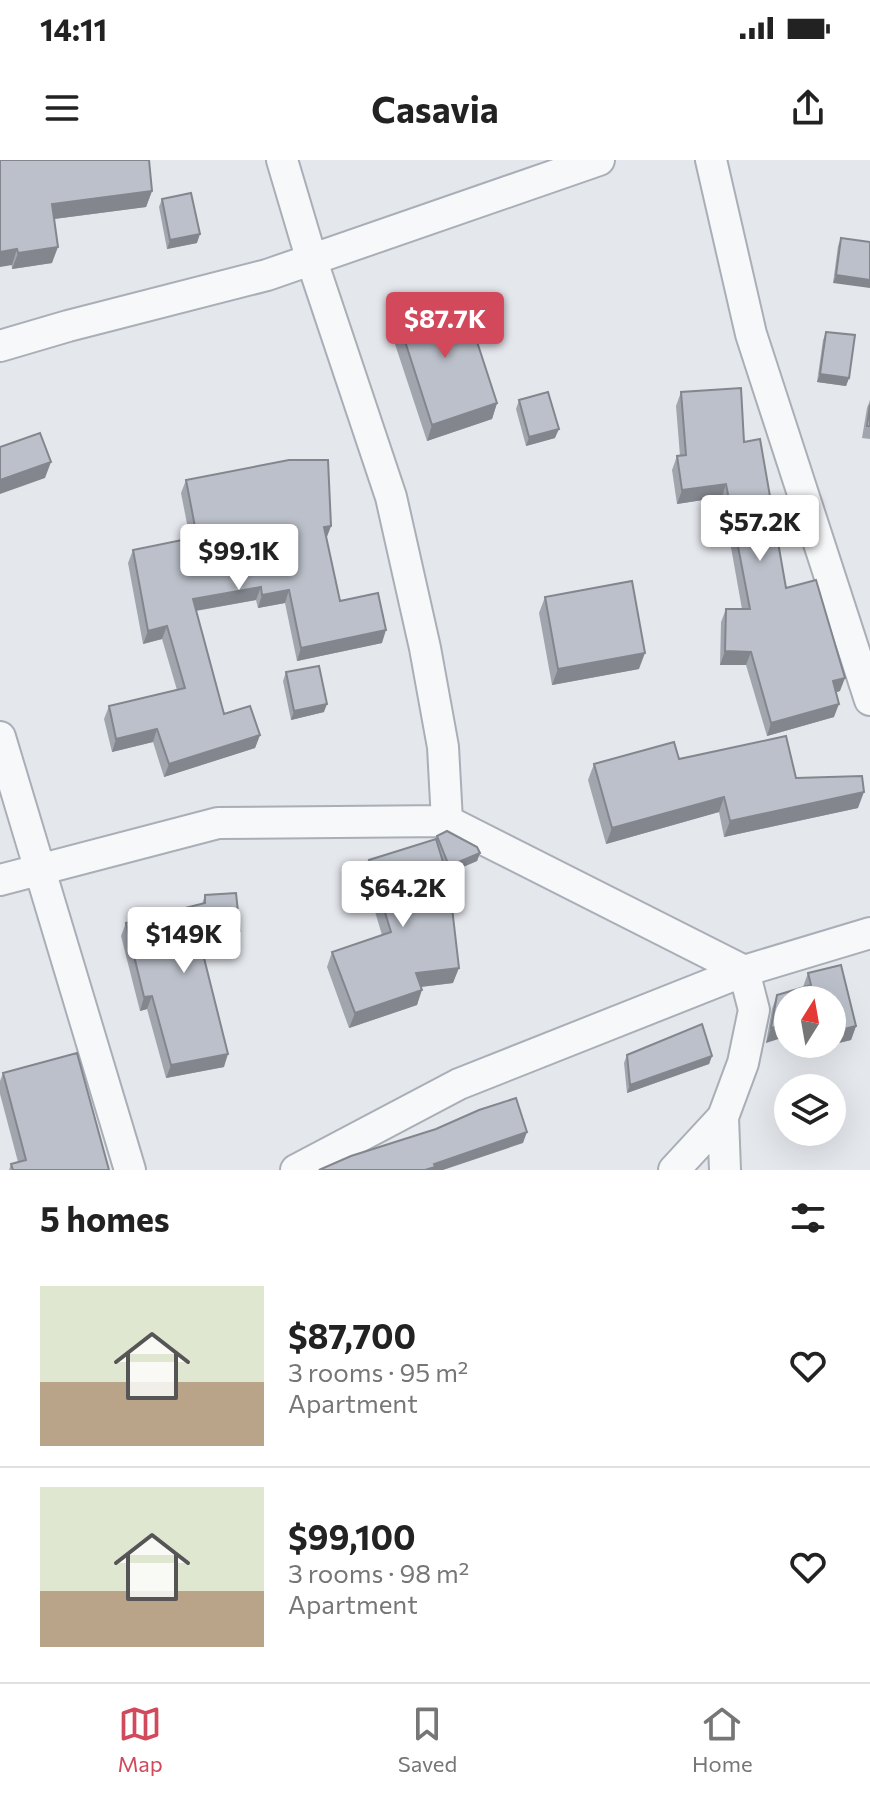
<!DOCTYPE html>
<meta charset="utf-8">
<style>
body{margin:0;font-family:Commissioner,sans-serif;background:#f6f6f6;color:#222;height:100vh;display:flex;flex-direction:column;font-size:30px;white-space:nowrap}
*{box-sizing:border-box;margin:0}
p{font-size:26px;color:#767676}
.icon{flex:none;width:44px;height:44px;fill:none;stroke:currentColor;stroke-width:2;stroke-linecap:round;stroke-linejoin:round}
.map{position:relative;height:1010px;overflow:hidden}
.drawer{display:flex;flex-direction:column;background:#fff;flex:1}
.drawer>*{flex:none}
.needle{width:52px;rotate:11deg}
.fabs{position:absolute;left:774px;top:826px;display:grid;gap:16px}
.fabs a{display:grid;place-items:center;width:72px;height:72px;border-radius:50%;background:#fff;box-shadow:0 8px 32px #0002;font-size:40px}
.price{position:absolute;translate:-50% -68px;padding:0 18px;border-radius:8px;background:#fff;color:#222;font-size:26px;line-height:52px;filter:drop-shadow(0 2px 4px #0008)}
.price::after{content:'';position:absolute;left:50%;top:48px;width:24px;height:18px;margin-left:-12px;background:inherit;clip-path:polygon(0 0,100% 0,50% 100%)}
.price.on{background:#d1495b;color:#fff}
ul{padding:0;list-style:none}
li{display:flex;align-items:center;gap:24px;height:200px;padding:0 40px}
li+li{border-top:2px solid #e0e0e0}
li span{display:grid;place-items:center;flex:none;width:224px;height:160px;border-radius:0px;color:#555}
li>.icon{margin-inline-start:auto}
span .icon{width:96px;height:96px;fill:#fffc;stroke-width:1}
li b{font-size:34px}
h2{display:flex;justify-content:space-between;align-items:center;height:96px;padding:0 40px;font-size:34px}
.status{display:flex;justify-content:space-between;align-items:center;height:56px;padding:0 40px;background:#fff;direction:ltr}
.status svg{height:22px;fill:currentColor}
header{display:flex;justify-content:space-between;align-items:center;height:104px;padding:0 40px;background:#fff;font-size:36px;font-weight:700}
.menu{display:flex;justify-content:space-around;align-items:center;height:112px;border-top:2px solid #e0e0e0;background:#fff;font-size:22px;color:#767676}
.menu a{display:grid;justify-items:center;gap:4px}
.menu .on{color:#d1495b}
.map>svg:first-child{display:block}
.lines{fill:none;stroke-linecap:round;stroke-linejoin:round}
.street-casing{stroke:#a9aeb7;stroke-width:34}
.street{stroke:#f7f8fa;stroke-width:30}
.wall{fill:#a1a5ae}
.shaded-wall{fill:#83868d}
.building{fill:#bbc0ca;stroke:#83868d;stroke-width:2}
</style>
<div class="status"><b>14:11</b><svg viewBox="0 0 49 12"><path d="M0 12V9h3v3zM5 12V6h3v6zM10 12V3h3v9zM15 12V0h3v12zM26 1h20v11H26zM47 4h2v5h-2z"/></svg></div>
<header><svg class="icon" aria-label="menu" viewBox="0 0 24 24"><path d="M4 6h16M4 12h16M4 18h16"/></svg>Casavia<svg class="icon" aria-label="share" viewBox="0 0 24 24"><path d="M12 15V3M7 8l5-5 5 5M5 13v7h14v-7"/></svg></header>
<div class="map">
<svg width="870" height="1010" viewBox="0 0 870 1010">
<rect width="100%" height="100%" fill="#e4e7ec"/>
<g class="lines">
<!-- street casing -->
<g class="street-casing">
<path id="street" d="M 282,0 L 312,101 L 391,337 L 425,488 L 443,587 L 447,661
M 711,0 L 751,174 L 870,540
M 0,186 L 68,166 L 267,115 L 599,0
M 0,577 L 130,1010
M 0,720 L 218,663 L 447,661 L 744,811 L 754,850 L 743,903 L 723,957 L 674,1010
M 723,957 L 725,1010
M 296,1010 L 459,924 L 744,811 L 870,773"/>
</g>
<!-- street -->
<use href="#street" class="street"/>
</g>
<!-- wall -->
<path class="wall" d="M 0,0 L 152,31 L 146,47 L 54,59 L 52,103 L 12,109 Z
M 162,39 L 197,83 L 167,89 L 159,47 Z
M 841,78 L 870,82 L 833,123 L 838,86 Z
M 393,144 L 430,159 L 497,243 L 492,259 L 427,281 L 387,160 Z
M 826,172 L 849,218 L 846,226 L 817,222 L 823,180 Z
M 681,232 L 744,282 L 786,428 L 840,531 L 836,532 L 834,557 L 767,576 L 746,505 L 720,505 L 721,462 L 726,449 L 742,449 L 722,337 L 677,344 L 672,310 L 677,296 L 680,296 L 676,246 Z
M 519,240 L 555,278 L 526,286 L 516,249 Z
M 870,240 L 870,279 L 862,278 L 867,248 Z
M 186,320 L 331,366 L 326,379 L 340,441 L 382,483 L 297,501 L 285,443 L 258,448 L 256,440 L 196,451 L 224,554 L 260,575 L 255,588 L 164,617 L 153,582 L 112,592 L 104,559 L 109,546 L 177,530 L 162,479 L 143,484 L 128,403 L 133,390 L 190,379 L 181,333 Z
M 545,437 L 639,509 L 552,525 L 539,453 Z
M 286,512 L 324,552 L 291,560 L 283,521 Z
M 679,599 L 796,618 L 858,648 L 724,677 L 719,652 L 606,684 L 588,620 L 594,604 Z
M 437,676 L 480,693 L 477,701 L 447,714 L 454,738 L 452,744 L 453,823 L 421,827 L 417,845 L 349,868 L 327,807 L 332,792 L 382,775 L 364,715 L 369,700 L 435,680 Z
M 205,735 L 235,784 L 201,786 L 224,907 L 166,918 L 147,849 L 140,851 L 121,776 L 126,763 L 202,744 Z
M 808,813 L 856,866 L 851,880 L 818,888 L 817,884 L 832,884 L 832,840 L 766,883 L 772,849 L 777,835 L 803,827 Z
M 627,895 L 712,896 L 709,904 L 627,933 L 624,903 Z
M 3,913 L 109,1010 L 9,1010 L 11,1004 L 18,1002 L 0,934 L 0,921 Z"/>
<!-- shaded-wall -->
<path class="shaded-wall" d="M 152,31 L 146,47 L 46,60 L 52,44 Z
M 200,74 L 197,83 L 167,89 L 170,80 Z
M 58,87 L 52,103 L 12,109 L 18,93 Z
M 17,89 L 12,105 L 0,107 L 0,92 Z
M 836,115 L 870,120 L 870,128 L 833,123 Z
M 820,214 L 849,218 L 846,226 L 817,222 Z
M 497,243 L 492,259 L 427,281 L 432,265 Z
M 559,269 L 555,278 L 526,286 L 529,277 Z
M 51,302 L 45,318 L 0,334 L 0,320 Z
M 726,324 L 722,337 L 677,344 L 682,330 Z
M 331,366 L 326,379 L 324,367 Z
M 261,427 L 256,440 L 188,452 L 193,439 Z
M 289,430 L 285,443 L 258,448 L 262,435 Z
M 167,466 L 162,479 L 143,484 L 148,471 Z
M 386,470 L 382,483 L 297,501 L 301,488 Z
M 725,491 L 751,492 L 746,505 L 720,505 Z
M 645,493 L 639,509 L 552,525 L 558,509 Z
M 845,518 L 840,531 L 828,535 L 833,521 Z
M 327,544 L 324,552 L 291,560 L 294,551 Z
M 839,544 L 834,557 L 767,576 L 771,563 Z
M 157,569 L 153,582 L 112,592 L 116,579 Z
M 260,575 L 255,588 L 164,617 L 169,604 Z
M 864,632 L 858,648 L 724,677 L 730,661 Z
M 724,637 L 719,652 L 606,684 L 612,668 Z
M 480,693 L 477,701 L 446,714 L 449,706 Z
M 240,771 L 235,784 L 193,787 L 198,774 Z
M 459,808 L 453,823 L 411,828 L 416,813 Z
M 422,830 L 417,845 L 349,868 L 355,853 Z
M 152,836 L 147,849 L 140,851 L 144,837 Z
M 788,864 L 788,876 L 766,883 L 771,868 Z
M 856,866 L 851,880 L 818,888 L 820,884 L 832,884 L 832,872 Z
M 228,894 L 224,907 L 166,918 L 171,905 Z
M 712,896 L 709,904 L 627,933 L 630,925 Z
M 527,972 L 523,983 L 443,1010 L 425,1010 L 434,1004 Z"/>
<!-- building -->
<path class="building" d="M 0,0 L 149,0 L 152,31 L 52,44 L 58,87 L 18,93 L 17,89 L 0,92 Z
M 191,33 L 200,74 L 170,80 L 162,39 Z
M 841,78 L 870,82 L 870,120 L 836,115 Z
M 424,135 L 430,159 L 466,148 L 497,243 L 432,265 L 393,144 Z
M 826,172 L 855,175 L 849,218 L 820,214 Z
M 741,228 L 744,282 L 760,279 L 786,428 L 816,420 L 845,518 L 833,521 L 839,544 L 771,563 L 751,492 L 725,491 L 726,449 L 750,449 L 726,324 L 682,330 L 677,296 L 686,295 L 681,232 Z
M 548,232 L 559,269 L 529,277 L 519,240 Z
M 870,245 L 870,266 L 867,266 Z
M 40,273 L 51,302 L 0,320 L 0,287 Z
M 289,300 L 328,300 L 331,366 L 324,367 L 340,441 L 378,433 L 386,470 L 301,488 L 289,430 L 262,435 L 261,427 L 193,439 L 224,554 L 250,546 L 260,575 L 169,604 L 157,569 L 116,579 L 109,546 L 185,528 L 167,466 L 148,471 L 133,390 L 197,377 L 186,320 Z
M 632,421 L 645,493 L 558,509 L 545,437 Z
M 319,506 L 327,544 L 294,551 L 286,512 Z
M 786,576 L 796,618 L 862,616 L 864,632 L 730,661 L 724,637 L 612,668 L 594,604 L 674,582 L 679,599 Z
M 447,671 L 477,687 L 480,693 L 449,706 L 437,676 Z
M 436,679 L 454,738 L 451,739 L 459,808 L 416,813 L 422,830 L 355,853 L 332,792 L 391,772 L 369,700 Z
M 236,733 L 240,771 L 198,774 L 228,894 L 171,905 L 152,836 L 144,837 L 126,763 L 205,743 L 205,735 Z
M 841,805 L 856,866 L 832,872 L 832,840 L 788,840 L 788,864 L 771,868 L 777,835 L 811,825 L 808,813 Z
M 702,864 L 712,896 L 630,925 L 627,895 Z
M 77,893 L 109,1010 L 13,1010 L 11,1004 L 26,1000 L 3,913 Z
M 516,938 L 527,972 L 434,1004 L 435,1007 L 425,1010 L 319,1010 L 351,996 L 436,969 L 479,950 Z"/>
</svg>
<div class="fabs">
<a><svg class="needle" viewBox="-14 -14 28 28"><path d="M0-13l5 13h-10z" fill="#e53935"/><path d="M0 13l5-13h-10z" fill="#767676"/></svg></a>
<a><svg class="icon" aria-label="layers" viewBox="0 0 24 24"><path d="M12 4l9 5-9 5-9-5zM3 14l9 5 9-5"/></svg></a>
</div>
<b class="price on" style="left:445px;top:200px">$87.7K</b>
<b class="price" style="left:760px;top:403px">$57.2K</b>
<b class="price" style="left:239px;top:432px">$99.1K</b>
<b class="price" style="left:403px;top:769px">$64.2K</b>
<b class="price" style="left:184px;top:815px">$149K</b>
</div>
<section class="drawer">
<h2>5 homes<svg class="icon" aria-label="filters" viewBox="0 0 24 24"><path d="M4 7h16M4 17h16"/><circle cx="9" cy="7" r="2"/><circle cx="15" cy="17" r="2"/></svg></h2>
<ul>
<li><span style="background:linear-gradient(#dfe7d0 60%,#b9a48a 0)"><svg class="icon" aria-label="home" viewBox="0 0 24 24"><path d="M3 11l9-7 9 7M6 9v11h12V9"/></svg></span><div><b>$87,700</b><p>3 rooms · 95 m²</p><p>Apartment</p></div><svg class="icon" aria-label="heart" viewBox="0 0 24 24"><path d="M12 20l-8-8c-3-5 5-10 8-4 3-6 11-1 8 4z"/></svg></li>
<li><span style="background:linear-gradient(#dfe7d0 65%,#b9a48a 0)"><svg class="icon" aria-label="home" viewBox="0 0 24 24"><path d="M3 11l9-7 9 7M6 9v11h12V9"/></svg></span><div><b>$99,100</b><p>3 rooms · 98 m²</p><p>Apartment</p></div><svg class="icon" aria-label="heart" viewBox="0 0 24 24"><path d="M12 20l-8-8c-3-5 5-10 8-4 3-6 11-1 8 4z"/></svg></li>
</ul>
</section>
<nav class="menu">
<a class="on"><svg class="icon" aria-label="map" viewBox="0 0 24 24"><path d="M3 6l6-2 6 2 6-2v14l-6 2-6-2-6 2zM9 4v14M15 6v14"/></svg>Map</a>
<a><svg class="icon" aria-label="saved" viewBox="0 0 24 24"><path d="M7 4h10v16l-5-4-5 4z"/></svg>Saved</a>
<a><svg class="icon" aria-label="home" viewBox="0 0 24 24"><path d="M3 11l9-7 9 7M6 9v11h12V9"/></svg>Home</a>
</nav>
